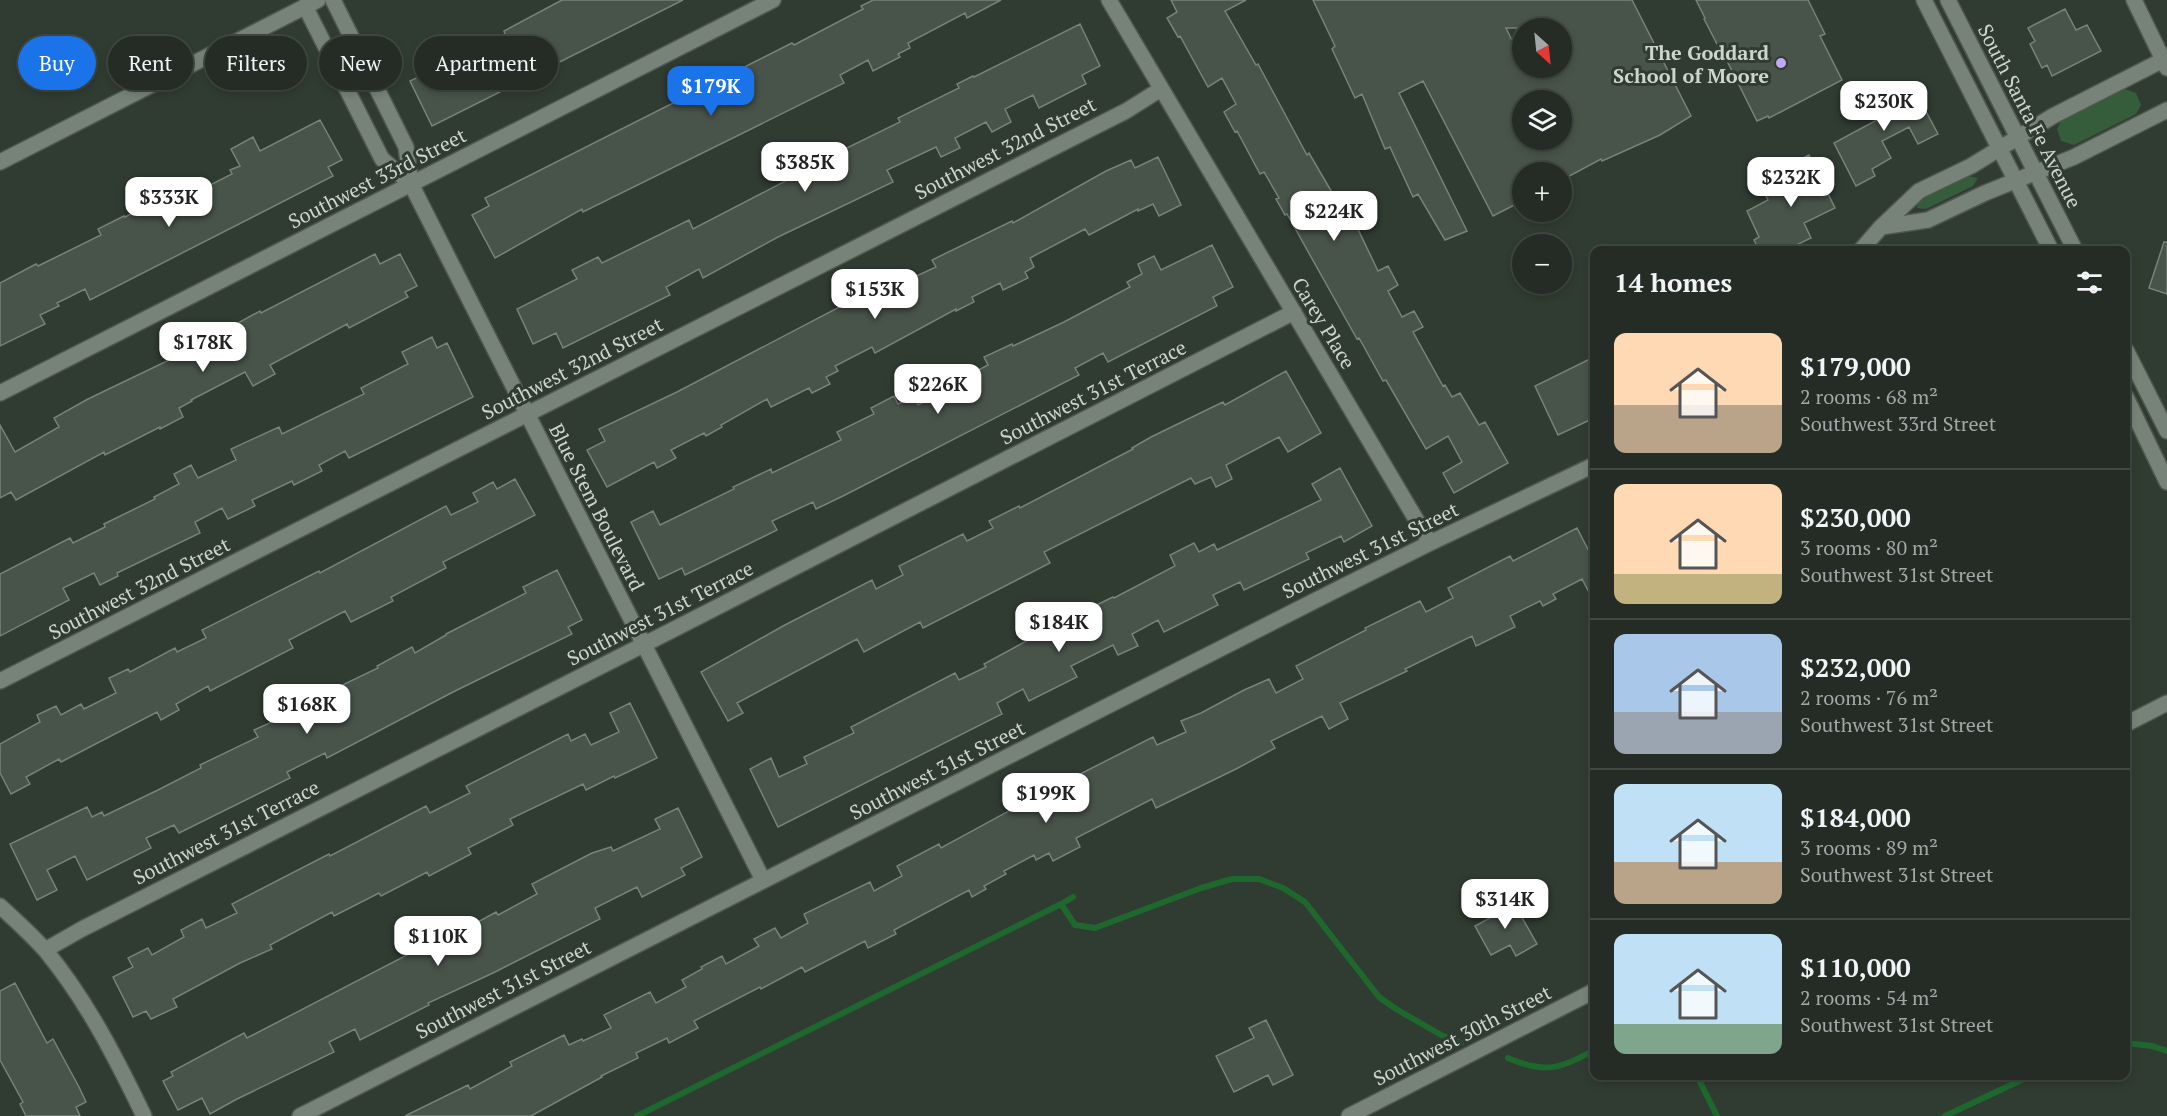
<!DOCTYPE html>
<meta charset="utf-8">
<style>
body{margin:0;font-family:"PT Serif",serif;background:#2c342d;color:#f1f3f6;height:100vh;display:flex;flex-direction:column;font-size:22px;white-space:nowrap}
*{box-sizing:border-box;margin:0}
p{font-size:20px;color:#a3a7a7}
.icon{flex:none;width:33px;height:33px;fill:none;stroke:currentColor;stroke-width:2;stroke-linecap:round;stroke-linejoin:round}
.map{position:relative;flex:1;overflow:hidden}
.side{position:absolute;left:1590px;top:246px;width:540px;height:834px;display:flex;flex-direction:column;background:#242c25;border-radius:12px;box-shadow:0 3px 9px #0003,0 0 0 2px #414842}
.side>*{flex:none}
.banner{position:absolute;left:18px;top:36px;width:570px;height:54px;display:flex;gap:12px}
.needle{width:39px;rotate:153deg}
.buttons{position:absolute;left:1512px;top:18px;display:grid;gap:12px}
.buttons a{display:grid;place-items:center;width:60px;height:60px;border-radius:50%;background:#242c25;box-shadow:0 3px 9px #0003,0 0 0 2px #414842;font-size:30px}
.price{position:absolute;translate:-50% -51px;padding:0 14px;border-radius:12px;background:#fff;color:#222;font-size:20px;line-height:39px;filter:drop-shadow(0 2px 3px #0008)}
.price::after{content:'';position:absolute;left:50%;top:36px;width:18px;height:14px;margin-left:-9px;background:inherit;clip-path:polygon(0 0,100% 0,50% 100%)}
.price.selected{background:#1a73e8;color:#fff}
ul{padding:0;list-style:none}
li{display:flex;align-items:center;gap:18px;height:150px;padding:0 24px}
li+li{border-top:2px solid #414842}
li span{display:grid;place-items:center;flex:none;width:168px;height:120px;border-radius:12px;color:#555}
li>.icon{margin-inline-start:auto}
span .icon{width:72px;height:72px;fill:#fffc;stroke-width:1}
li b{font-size:26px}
h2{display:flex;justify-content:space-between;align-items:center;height:72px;padding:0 24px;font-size:26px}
.chip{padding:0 21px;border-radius:27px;background:#242c25;box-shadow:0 3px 9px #0003,0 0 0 2px #414842;font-size:21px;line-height:54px}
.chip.selected{background:#1a73e8;color:#fff}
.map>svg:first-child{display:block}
.green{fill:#365d3b}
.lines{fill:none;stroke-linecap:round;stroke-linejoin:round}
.stream{stroke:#1e682e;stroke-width:6}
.building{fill:#485349;stroke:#778378;stroke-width:1.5;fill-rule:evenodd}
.street-casing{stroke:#4f574f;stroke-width:18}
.secondary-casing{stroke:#4f574f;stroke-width:18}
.street{stroke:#778378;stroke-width:15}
.secondary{stroke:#778378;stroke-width:15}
.poi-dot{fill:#bfa9f4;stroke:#303b31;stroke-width:2}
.labels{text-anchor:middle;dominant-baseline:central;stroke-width:6;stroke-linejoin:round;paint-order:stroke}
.poi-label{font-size:20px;font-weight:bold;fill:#ced4ce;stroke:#303b31;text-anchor:end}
.street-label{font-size:20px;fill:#ced4ce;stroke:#303b31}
</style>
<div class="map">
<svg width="2167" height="1116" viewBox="0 0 2167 1116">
<rect width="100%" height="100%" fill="#303b31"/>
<!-- green -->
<path class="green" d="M 2122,88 L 2136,93 L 2141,105 L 2136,114 L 2074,145 L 2061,141 L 2057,129 L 2062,119 Z
M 1968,176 L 1978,178 L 1973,186 L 1926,209 L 1917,208 L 1918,201 Z"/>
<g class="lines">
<!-- stream -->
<path class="stream" d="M 1073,897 L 1061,904 L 1075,925 L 1095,928 L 1201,888 L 1232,879 L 1259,879 L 1283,888 L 1305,902 L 1379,997 L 1396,1009 L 1443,1036 L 1461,1043
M 2126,1043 L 2152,1046 L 2167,1051
M 1508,1058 C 1545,1074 1561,1069 1594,1050
M 1697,1076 L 1717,1116
M 637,1116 L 1061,904
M 1945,1116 L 2030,1076"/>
</g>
<!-- building -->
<path class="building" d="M 562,0 L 683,0 L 432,126 L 410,81 L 461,56 L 457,49 L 475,40 L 479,49 L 505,34 L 504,31 Z
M 873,0 L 1001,0 L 967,18 L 965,13 L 908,43 L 910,48 L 898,54 L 900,57 L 873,71 L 868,60 L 840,75 L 844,83 L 583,212 L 582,209 L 495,258 L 472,215 L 489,206 L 485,198 L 792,43 L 794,45 L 863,9 L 861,6 Z
M 1171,0 L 1246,0 L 1225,11 L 1256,65 L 1258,64 L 1307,155 L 1309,153 L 1351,225 L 1355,223 L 1378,271 L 1388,266 L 1398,285 L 1388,291 L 1402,317 L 1414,311 L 1423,327 L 1413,332 L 1443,386 L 1445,385 L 1452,397 L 1460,393 L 1479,425 L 1485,422 L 1508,463 L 1454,493 L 1443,473 L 1462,462 L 1448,436 L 1426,449 L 1386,380 L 1383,381 L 1359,338 L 1357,339 L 1287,214 L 1285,215 L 1276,199 L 1279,198 L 1264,172 L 1260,174 L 1237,131 L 1235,132 L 1224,112 L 1236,104 L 1222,78 L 1208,87 L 1180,36 L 1178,37 L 1167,18 L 1177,12 Z
M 1313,0 L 1632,0 L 1691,116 L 1660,135 L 1602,161 L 1601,159 L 1562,180 L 1562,172 L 1522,172 L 1522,201 L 1493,216 L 1423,81 L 1399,93 L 1467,231 L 1445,240 L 1418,194 L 1413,197 L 1390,147 L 1385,149 L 1362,94 L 1355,98 L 1332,49 L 1335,46 ZM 1506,28 L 1562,28 L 1562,68 L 1522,68 L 1522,61 ZM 1522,100 L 1562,100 L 1562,140 L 1522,140 Z
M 1696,0 L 1808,0 L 1825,34 L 1820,36 L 1842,80 L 1769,118 L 1768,116 L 1757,121 L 1719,45 L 1718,46 L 1704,19 L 1705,18 Z
M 2065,9 L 2076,30 L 2087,25 L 2101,51 L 2052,76 L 2047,65 L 2042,68 L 2030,44 L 2035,41 L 2028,28 Z
M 1080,24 L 1100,66 L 1082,75 L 1086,84 L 1039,108 L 1033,95 L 1005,109 L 1011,122 L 992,132 L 986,122 L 955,138 L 960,148 L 941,157 L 936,147 L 887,170 L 893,182 L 778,237 L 703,278 L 699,269 L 666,287 L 670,295 L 563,348 L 556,333 L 533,344 L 517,309 L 577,279 L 572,270 L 598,257 L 602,263 L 689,220 L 693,229 L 803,172 L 802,170 L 900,122 L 898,118 L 959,88 L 957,84 L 973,76 L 974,77 Z
M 1900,87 L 1903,93 L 1913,87 L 1938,134 L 1918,144 L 1909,127 L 1882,141 L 1891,158 L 1872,169 L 1875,176 L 1856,186 L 1834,143 L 1877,120 L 1868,103 Z
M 320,120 L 342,160 L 328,167 L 333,176 L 90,300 L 85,289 L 57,303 L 59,306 L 40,315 L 45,324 L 0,346 L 0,283 L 36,264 L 38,266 L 101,235 L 98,229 L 124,216 L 125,217 L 173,194 L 177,202 L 232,174 L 230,170 L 240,166 L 231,149 L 253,137 L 260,151 Z
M 1809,155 L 1835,208 L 1804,223 L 1811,238 L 1786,250 L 1759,250 L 1754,240 L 1759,237 L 1747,211 L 1768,200 L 1765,194 L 1789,182 L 1782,168 Z
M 1158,157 L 1181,205 L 1159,216 L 1153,204 L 1138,211 L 1138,209 L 1089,235 L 1085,229 L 1030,258 L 1034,267 L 1025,272 L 1028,278 L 1003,290 L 1000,283 L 972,297 L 974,302 L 956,311 L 956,309 L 875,353 L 872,347 L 835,366 L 838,371 L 826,377 L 830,384 L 812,393 L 809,388 L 771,407 L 767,399 L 721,425 L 722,427 L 706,436 L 704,433 L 671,450 L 676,458 L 657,468 L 654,462 L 607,487 L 587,450 L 605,441 L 599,429 L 677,392 L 889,281 L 893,287 L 936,267 L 932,260 L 1012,221 L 1013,223 L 1106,171 L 1131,160 L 1135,168 Z
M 2164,242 L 2167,242 L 2167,294 L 2149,288 Z
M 1212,245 L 1233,287 L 1213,297 L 1217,306 L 1108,362 L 1103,353 L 1075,368 L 1079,375 L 843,496 L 816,509 L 813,502 L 772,521 L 777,530 L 685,575 L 682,568 L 659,579 L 631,522 L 653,511 L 660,525 L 734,489 L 733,487 L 771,469 L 772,473 L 841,440 L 837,432 L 874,414 L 871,408 L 894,396 L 898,404 L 914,396 L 918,405 L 976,376 L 975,372 L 988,365 L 984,357 L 1012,344 L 1013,346 L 1064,322 L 1130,287 L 1127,282 L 1142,274 L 1138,264 L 1154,256 L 1161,270 Z
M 375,254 L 380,264 L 400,254 L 417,286 L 405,292 L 408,297 L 349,328 L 347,324 L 270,365 L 275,374 L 253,386 L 245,372 L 191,400 L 192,401 L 179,408 L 183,417 L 160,429 L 160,427 L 105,455 L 104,452 L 16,500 L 11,492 L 0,498 L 0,425 L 15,452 L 59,427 L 54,418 L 88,399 L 240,326 L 238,323 L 260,311 L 261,313 Z
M 432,337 L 437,348 L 447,343 L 473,397 L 349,458 L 345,451 L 319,465 L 322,471 L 294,485 L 292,481 L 252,500 L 255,506 L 228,519 L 222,508 L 195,522 L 200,533 L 117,573 L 118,576 L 100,585 L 94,573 L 63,588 L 69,600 L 0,636 L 0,574 L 70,538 L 73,543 L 105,527 L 104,524 L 155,499 L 154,497 L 179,484 L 174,474 L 191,465 L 198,478 L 236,460 L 231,449 L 279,427 L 282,434 L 364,394 L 361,388 L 408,364 L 402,352 Z
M 1594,357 L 1594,418 L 1558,435 L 1535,386 Z
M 1286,371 L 1321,433 L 1288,452 L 1279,437 L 1226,465 L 1232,479 L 1216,487 L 1211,477 L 1195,484 L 1191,478 L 1044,552 L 1050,563 L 923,628 L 920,622 L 864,652 L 857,639 L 737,703 L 743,713 L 728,721 L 701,672 L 783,626 L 872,580 L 876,589 L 903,575 L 899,566 L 963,534 L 967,541 L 993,528 L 989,521 L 1019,506 L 1020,508 L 1133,449 L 1132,448 L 1151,437 L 1223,402 L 1225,405 Z
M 1340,468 L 1372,526 L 1344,542 L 1341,536 L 1306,553 L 1309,559 L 1244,590 L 1240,582 L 1213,595 L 1218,605 L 1164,632 L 1158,620 L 1132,634 L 1138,646 L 1118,655 L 1113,645 L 1071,666 L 1077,677 L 1029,701 L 1023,689 L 997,703 L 1002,714 L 778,827 L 750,769 L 771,758 L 779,777 L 807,764 L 804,757 L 854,733 L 851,727 L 955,673 L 959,680 L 986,667 L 984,664 L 1032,638 L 1027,628 L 1066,609 L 1070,618 L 1113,597 L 1114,598 L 1175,566 L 1170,555 L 1194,543 L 1199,552 L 1214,544 L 1217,550 L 1321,500 L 1312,484 Z
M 515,479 L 535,515 L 443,562 L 446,568 L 391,597 L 393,601 L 351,622 L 345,611 L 289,640 L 293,648 L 210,691 L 208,686 L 176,704 L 179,710 L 161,720 L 157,712 L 61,762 L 59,759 L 26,777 L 30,784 L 11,794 L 0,773 L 0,744 L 40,722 L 37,715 L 56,706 L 61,715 L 81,704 L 84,709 L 116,693 L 109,678 L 128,669 L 130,672 L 175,648 L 177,652 L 206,638 L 202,630 L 319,571 L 320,573 L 446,506 L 451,515 L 478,502 L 473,493 L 493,482 L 497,489 Z
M 1577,528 L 1594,561 L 1594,602 L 1582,579 L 1553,594 L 1556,599 L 1543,606 L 1540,601 L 1510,616 L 1515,627 L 1476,646 L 1472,636 L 1405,669 L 1407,671 L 1340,703 L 1348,719 L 1329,729 L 1322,716 L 1271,741 L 1275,748 L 1236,769 L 1156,808 L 1152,799 L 1076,838 L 1080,847 L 1053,861 L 1049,853 L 1036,860 L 1034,855 L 1004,871 L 1006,874 L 984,886 L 986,889 L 972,897 L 969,890 L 894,930 L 896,934 L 868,948 L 865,941 L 805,972 L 802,967 L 761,989 L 760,987 L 694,1021 L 698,1028 L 669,1043 L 667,1038 L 636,1053 L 638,1058 L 601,1076 L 602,1077 L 531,1116 L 405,1116 L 468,1085 L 470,1089 L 512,1066 L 510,1062 L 564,1035 L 569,1045 L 582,1039 L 583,1041 L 611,1028 L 604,1015 L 650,992 L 656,1003 L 686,987 L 682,980 L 702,969 L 701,967 L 722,956 L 726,964 L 759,946 L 754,939 L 775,928 L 781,938 L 808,923 L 804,914 L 870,882 L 874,891 L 902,876 L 897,866 L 939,844 L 941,848 L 1029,800 L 1153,737 L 1157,745 L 1186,732 L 1181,721 L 1201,713 L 1244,690 L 1269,679 L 1276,693 L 1303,679 L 1296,666 L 1366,630 L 1365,628 L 1420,601 L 1426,612 L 1453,598 L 1448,588 L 1510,556 L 1513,561 Z
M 557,570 L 582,620 L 568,627 L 572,634 L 455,691 L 327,758 L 325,753 L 287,772 L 290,778 L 179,833 L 174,825 L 146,838 L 151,848 L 87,880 L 75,856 L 47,870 L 57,890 L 37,900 L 10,844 L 87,807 L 92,817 L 102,812 L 104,816 L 158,790 L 201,768 L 200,765 L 258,737 L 254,730 L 336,693 L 334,689 L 378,668 L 377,666 L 412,647 L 415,653 L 446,635 L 446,634 L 526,593 L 523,587 Z
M 630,703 L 657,758 L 615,778 L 614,776 L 586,790 L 583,784 L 510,819 L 513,825 L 468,848 L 471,854 L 429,876 L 427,872 L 381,896 L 379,893 L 334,916 L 332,912 L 270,945 L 272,949 L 240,963 L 173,999 L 177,1007 L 151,1019 L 146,1011 L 133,1017 L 113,977 L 133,967 L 128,958 L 148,948 L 152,955 L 184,937 L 181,930 L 202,919 L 206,928 L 237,913 L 232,904 L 329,854 L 330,856 L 426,806 L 430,813 L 470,793 L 466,786 L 568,734 L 571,741 L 585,734 L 591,745 L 619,732 L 610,713 Z
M 678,808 L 702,857 L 681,868 L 685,875 L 642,897 L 637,887 L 595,908 L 600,919 L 493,973 L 428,1003 L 429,1005 L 360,1040 L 355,1029 L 329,1042 L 334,1052 L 237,1099 L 210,1114 L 202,1098 L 178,1110 L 163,1081 L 173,1076 L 171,1072 L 244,1033 L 247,1038 L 411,953 L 406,942 L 420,935 L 427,950 L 496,912 L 498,915 L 537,894 L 532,884 L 592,853 L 611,847 L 613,851 L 660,829 L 655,819 Z
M 1500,900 L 1507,912 L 1516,907 L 1537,944 L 1516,956 L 1510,945 L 1491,955 L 1475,926 L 1490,918 L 1485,908 Z
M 15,983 L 47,1043 L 53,1039 L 79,1087 L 86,1102 L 76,1107 L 80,1116 L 26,1116 L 20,1104 L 23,1102 L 0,1060 L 0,991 Z
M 1266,1020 L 1293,1075 L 1273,1085 L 1268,1075 L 1234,1092 L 1216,1056 L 1254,1038 L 1249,1028 Z"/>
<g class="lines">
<!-- street casing -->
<g class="street-casing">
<path id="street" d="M 333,0 L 406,147 L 411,184 L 763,880
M 1109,0 L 1430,543
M 2134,0 L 2167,68
M 305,6 L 382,159 L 411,184
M 1881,227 L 1928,220 L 1985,193 L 2074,157 L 2167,110
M 1861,250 L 1881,227 L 1919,191 L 1971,166 L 2053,116 L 2163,60
M 0,393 L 773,0
M 0,681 L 1126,111 L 1161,89
M 0,906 C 15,920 32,935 46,951 C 87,1001 116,1058 144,1116
M 45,950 L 82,929 L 643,645 L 1294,312
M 300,1116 L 1338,589 L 1430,543 L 1594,465"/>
</g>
<!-- secondary casing -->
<g class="secondary-casing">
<path id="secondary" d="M 1924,0 L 2051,250
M 1948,0 L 2075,250
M 0,162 L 318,0
M 2126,350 L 2167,431
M 2126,397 L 2167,482
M 2126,724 L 2167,703
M 1349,1116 L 1594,991"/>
</g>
<!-- street -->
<use href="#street" class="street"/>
<!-- secondary -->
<use href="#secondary" class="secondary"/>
</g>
<!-- markers -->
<circle class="poi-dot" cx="1781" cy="63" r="6"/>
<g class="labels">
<!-- poi labels -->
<g class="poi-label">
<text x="1769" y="52">The Goddard<tspan x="1769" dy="23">School of Moore</tspan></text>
</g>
<!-- street labels -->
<g class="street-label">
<text transform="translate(2030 116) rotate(63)">South Santa Fe Avenue</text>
<text transform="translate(1005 148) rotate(-27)">Southwest 32nd Street</text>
<text transform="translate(377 178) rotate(-27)">Southwest 33rd Street</text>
<text transform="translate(1324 323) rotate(59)">Carey Place</text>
<text transform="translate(572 368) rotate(-27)">Southwest 32nd Street</text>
<text transform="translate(1093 392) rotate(-27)">Southwest 31st Terrace</text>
<text transform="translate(597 507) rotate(63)">Blue Stem Boulevard</text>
<text transform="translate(1370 550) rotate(-26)">Southwest 31st Street</text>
<text transform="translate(139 588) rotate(-27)">Southwest 32nd Street</text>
<text transform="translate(660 613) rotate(-27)">Southwest 31st Terrace</text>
<text transform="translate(937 770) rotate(-27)">Southwest 31st Street</text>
<text transform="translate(226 832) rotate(-27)">Southwest 31st Terrace</text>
<text transform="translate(503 989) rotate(-27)">Southwest 31st Street</text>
<text transform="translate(1462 1035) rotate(-27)">Southwest 30th Street</text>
</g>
</g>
</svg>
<div class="buttons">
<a><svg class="needle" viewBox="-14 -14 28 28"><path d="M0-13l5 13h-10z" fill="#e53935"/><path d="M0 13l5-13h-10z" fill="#a3a7a7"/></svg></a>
<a><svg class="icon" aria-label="layers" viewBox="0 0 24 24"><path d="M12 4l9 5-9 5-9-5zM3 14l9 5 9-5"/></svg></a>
<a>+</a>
<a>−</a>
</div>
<b class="price selected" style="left:711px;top:117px">$179K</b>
<b class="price" style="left:1884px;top:132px">$230K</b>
<b class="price" style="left:805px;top:193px">$385K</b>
<b class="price" style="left:1791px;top:208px">$232K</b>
<b class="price" style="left:169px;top:228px">$333K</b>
<b class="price" style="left:1334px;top:242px">$224K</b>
<b class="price" style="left:875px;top:320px">$153K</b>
<b class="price" style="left:203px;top:373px">$178K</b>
<b class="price" style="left:938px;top:415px">$226K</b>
<b class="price" style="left:1059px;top:653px">$184K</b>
<b class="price" style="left:307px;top:735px">$168K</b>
<b class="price" style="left:1046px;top:824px">$199K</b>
<b class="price" style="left:1505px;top:930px">$314K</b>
<b class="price" style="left:438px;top:967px">$110K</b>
<div class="banner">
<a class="chip selected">Buy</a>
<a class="chip">Rent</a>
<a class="chip">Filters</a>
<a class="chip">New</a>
<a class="chip">Apartment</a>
</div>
<section class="side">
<h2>14 homes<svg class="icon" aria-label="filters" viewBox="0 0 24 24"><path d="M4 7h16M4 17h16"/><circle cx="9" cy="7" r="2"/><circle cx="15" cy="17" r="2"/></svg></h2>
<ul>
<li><span style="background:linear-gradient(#ffd9b3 60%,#b9a48a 0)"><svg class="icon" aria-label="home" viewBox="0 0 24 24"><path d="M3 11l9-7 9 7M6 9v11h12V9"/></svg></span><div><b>$179,000</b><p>2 rooms · 68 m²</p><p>Southwest 33rd Street</p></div></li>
<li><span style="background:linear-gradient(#ffd9b3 75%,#c2b280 0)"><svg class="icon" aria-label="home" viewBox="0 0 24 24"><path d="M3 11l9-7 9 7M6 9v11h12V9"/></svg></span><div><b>$230,000</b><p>3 rooms · 80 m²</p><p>Southwest 31st Street</p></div></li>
<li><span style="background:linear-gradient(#a9c7e8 65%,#9aa5b1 0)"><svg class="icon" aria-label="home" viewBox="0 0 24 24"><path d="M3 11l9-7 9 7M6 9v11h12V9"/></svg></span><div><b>$232,000</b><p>2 rooms · 76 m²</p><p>Southwest 31st Street</p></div></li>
<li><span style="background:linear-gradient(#bfe0f5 65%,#b9a48a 0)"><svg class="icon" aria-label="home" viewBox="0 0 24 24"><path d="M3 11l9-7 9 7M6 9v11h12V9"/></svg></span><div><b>$184,000</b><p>3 rooms · 89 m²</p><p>Southwest 31st Street</p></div></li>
<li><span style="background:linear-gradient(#bfe0f5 75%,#7fa58c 0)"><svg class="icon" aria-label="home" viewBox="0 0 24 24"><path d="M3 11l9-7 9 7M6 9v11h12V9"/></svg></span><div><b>$110,000</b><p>2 rooms · 54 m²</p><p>Southwest 31st Street</p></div></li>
</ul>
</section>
</div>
